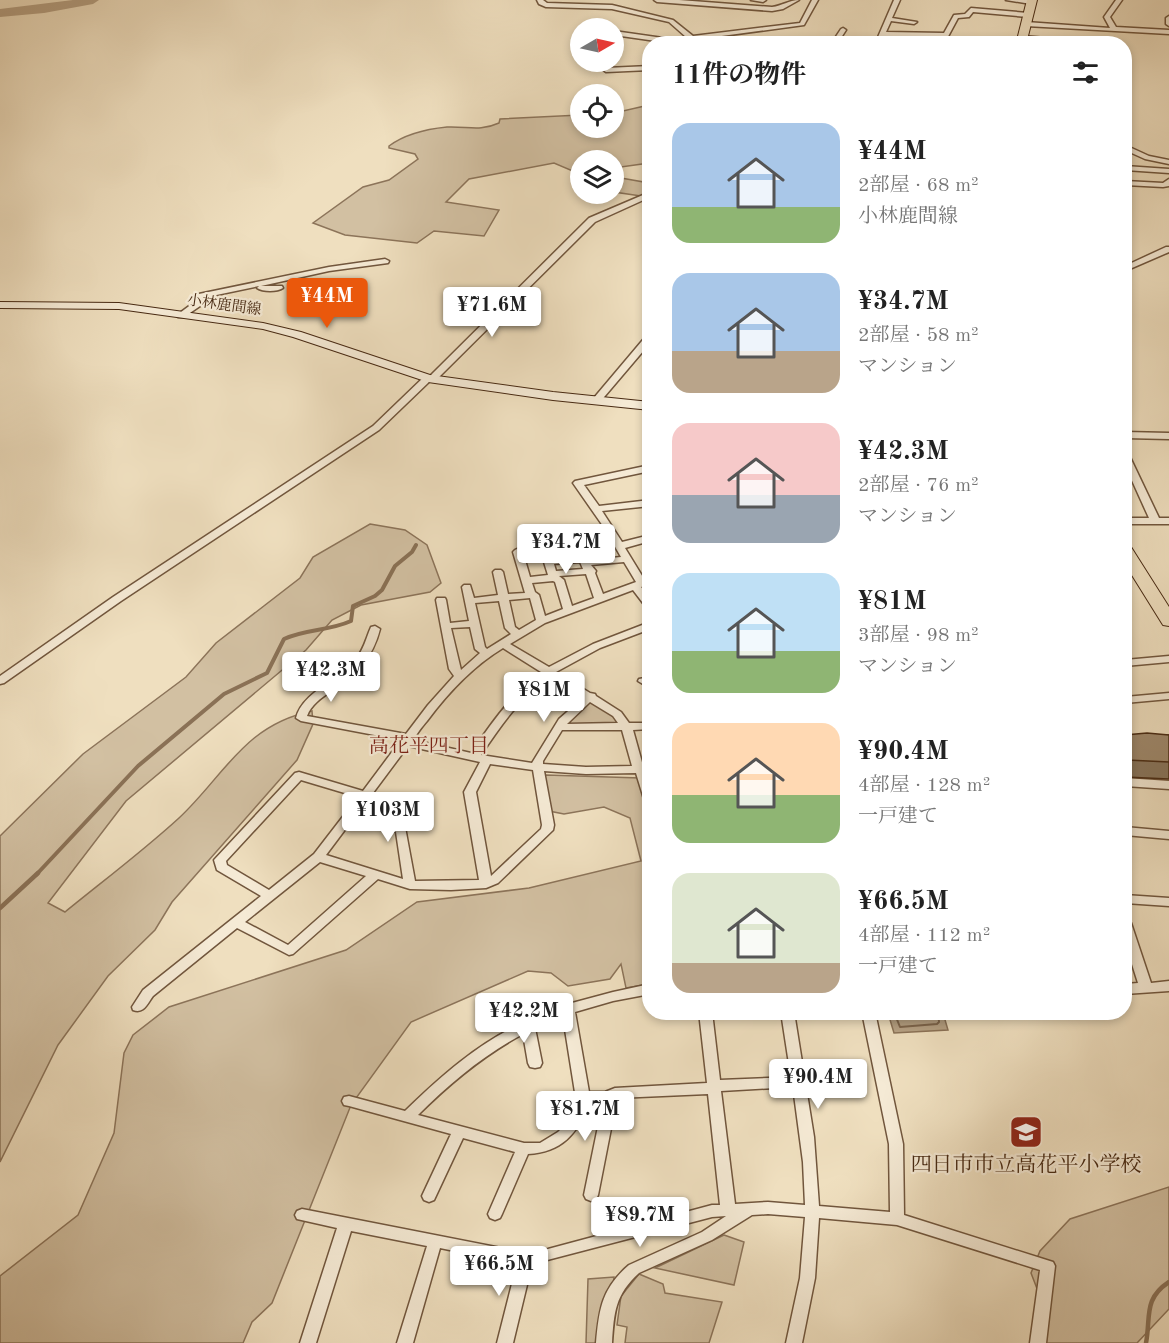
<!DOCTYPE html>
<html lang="ja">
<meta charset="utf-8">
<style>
body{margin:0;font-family:"Old Standard TT","Noto Serif JP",serif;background:#f2f2f2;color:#222;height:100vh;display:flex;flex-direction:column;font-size:22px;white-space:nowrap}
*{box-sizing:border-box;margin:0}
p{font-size:20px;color:#767676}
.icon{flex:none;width:33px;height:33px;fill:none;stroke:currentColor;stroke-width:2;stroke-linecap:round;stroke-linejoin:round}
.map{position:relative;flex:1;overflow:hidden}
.drawer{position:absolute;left:642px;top:36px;width:490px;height:984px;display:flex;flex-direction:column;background:#fff;border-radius:24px;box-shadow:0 3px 9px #0003}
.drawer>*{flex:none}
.needle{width:39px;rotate:81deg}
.tools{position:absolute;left:570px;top:18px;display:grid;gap:12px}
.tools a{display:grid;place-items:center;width:54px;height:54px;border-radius:50%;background:#fff;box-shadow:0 3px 9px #0003;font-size:30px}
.price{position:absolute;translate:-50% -51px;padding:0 14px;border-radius:6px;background:#fff;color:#222;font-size:20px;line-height:39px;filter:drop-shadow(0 2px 3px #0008)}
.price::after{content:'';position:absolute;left:50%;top:36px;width:18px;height:14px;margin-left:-9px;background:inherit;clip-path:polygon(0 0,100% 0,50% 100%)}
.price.on{background:#ea580c;color:#fff}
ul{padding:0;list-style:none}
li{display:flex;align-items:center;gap:18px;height:150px;padding:0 30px}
li span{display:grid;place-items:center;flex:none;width:168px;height:120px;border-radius:18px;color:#555}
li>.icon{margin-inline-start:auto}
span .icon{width:72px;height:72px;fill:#fffc;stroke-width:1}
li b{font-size:26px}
h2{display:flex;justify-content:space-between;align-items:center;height:72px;padding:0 30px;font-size:26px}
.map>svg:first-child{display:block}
.green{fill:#d2c0a2;stroke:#8c745a;stroke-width:1.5}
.water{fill:#b6a184;stroke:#8a7156;stroke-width:1.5}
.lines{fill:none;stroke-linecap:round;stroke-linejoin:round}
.shore{stroke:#7e654b;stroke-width:2}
.stream-far1{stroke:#8a7156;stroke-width:4}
.stream{stroke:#8a7156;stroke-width:4.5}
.river{fill:#b6a184;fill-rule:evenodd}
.minor-casing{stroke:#71563d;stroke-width:3}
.secondary-casing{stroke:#472912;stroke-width:2}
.primary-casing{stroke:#472912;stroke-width:2}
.minor{fill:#f5ead5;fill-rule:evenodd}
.secondary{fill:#f5ead5;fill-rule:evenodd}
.primary{fill:#efdfbf;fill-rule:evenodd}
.wall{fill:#88755d;stroke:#472912;stroke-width:1.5}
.building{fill:#9e886c;stroke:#472912;stroke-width:1.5}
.labels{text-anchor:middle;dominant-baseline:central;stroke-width:4.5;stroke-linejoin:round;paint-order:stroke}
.far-street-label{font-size:15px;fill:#472912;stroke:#f5ead5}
.neighbourhood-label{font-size:20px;fill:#7a1f14;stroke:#f5ead5}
.near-poi-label{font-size:21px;fill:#472912;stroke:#f5ead5}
</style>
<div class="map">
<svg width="1169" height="1343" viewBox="0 0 1169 1343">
<rect width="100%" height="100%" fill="#efdfbf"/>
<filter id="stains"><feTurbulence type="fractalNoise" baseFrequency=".00333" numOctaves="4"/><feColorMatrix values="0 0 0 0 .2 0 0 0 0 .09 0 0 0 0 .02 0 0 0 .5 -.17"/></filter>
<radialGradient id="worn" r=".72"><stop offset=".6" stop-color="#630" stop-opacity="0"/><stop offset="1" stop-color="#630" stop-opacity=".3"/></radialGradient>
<!-- green -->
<path class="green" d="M 649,105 L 649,163 L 614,168 L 614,160 L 580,160 L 580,171 L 575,172 L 554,163 L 469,179 L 446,202 L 499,210 L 484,236 L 434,231 L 417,243 L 345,235 L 313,223 L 363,187 L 389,180 L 418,159 L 415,154 L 389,148 L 389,146 C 405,134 427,129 447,127 C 468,126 479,132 499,123 L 500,119 L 580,115 L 580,128 L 614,128 L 614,113 Z
M 621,178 L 649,183 L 649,193 L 641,196 L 614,192 L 614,185 Z
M 370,524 L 405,530 L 427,545 L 441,583 L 430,592 L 361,605 L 332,620 L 306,650 L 126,801 L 48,903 L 65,912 C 103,881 143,851 179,818 C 224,776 244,725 312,711 L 313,724 L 297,760 L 172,902 L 155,930 L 108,976 L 58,1045 L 0,1162 L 0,836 L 83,754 L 186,677 L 216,643 L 300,578 L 313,557 Z
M 588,702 L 594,702 L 619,721 L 617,724 L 571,725 L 567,722 Z
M 546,775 L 640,778 L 649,812 L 649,984 L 626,988 L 621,964 L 610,979 L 568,986 L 551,973 L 528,971 L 411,1022 L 351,1105 L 272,1303 L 252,1322 L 243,1343 L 0,1343 L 0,1276 L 78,1215 L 114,1133 L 124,1053 L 133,1035 L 169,1007 L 346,950 L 417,902 L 529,888 L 641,861 L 630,818 L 604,807 L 564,814 L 549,811 L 542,777 Z
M 1169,1187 L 1169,1309 L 1137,1343 L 1035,1343 L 1041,1299 L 1031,1273 L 1040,1251 L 1070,1219 Z
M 724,1235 L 744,1242 L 734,1285 L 655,1268 Z
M 639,1274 L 663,1284 L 665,1293 L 722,1302 L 709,1343 L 625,1343 L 627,1327 L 617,1325 L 621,1296 Z
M 614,1277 L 609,1343 L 586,1343 L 588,1279 Z"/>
<!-- water -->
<path class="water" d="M 888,1013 L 943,1013 L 948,1030 L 894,1033 Z"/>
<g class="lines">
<!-- shore -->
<path class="shore" d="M 894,1012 L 900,1027 L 937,1024 L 939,1022 L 938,1012"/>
<!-- stream-far1 -->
<path class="stream-far1" d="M 36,875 L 138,766 L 224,694 L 267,673 L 284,639 C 305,629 329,631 351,621 L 353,606 L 375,596 L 382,590 L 395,566 L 412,552 L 416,545"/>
<!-- stream -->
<path class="stream" d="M 0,908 L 38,873
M 1146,1343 C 1151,1317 1143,1299 1169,1282"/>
<!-- river -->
<path class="river" d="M 73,0 L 99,0 L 93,4 L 44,13 L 0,17 L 0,9 Z"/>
<!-- minor casing -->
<g class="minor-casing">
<path id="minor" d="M 537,0 L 543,0 L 547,3 L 612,5 L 673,20 L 693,36 L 800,23 L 812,0 L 818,0 L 804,25 L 670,43 L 614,35 L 614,31 L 670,39 L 686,37 L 669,22 L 612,9 L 546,7 L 539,4 Z
M 654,0 L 679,0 L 772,7 C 782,6 789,0 799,0 L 783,9 L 772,11 L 657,2 Z
M 751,0 L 766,0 L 763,2 Z
M 894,0 L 900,0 L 892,18 L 917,22 L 914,24 L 891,21 L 886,32 L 944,33 L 954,15 L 965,14 L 971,8 L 1028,13 L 1031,15 L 1028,17 L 973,12 L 969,17 L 958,18 L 944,44 L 938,44 L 942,37 L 884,36 L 881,44 L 875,44 Z
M 1006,0 L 1028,0 L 1034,2 L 1031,4 Z
M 1116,0 L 1122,0 L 1110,17 L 1116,27 L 1169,30 L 1169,34 L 1026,26 L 1023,24 L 1026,22 L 1110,28 L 1104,17 Z
M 1169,16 L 1169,26 L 1166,24 L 1166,18 Z
M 843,28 L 846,30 L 837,44 L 831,44 L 841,29 Z
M 1023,36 L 1092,42 L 1095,44 L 1066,44 L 1024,40 L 1024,42 L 1004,44 L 1021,39 L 1020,38 Z
M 650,66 L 650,70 L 606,72 L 603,70 L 606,68 Z
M 1125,145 L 1149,156 L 1169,160 L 1169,164 L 1145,159 L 1125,150 Z
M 1125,166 L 1169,169 L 1169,173 L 1125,170 Z
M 1169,179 L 1169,186 L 1163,187 L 1125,185 L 1125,181 L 1163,183 Z
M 650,192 L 650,197 L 595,222 L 435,381 L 430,381 L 379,430 L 121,601 L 4,683 L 0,684 L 0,676 L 113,597 L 373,426 L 425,376 L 430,376 L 589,218 Z
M 1166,247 L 1169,247 L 1169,252 L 1125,271 L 1125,266 Z
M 385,259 L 389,261 L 388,263 L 329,271 L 261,286 L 282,286 L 283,288 C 277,292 263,292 257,288 L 259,286 L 202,298 L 204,302 L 203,304 L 184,317 L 178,317 L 177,315 L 196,301 L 193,297 L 194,295 L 329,267 Z
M 647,335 L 650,335 L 650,343 L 599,403 L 593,403 L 593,399 Z
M 1125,432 L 1169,433 L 1169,439 L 1125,438 Z
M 1125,452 L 1129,455 L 1159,518 L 1169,518 L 1169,524 L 1125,524 L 1125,518 L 1149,518 L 1125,465 Z
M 650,465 L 650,471 L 584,485 L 599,506 L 650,500 L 650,506 L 602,511 L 622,542 L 650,535 L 650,541 L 625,548 L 644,579 L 650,577 L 650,584 L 641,587 L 650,598 L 650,608 L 646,607 L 633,590 L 545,623 L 510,644 L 549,667 L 593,644 L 650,622 L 650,629 L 600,648 L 556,672 L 590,693 L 595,694 L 596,696 L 621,712 L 629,723 L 650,723 L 650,729 L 633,730 L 643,766 L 650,765 L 650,773 L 647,773 L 650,779 L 650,803 L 644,799 L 636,773 L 586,774 L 544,771 L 554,825 L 553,830 L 498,883 L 486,888 L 451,890 L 410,889 L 378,879 L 293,954 L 289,955 L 237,928 L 153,996 C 147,1004 144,1014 133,1010 L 132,1007 L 143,990 L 261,896 L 217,870 L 214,860 L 295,773 L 299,772 L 363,791 L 401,740 L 301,721 L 296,718 C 302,693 339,679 355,660 C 364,650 366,638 371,627 L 375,626 L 380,629 C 372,661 355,673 330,692 C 321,698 311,705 307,716 L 406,734 L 428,705 L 454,676 L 449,669 L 436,600 L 437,598 L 445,598 L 446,600 L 450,623 L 469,621 L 462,587 L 464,585 L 470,585 L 474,598 L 498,595 L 493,572 L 495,570 L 501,570 L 503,572 L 508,594 L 525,593 L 513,552 L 515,550 C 542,536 572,527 603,526 L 573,483 L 575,481 ZM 606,531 L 621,557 L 589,560 L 579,534 ZM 570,536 L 578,556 L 552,559 L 547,543 ZM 539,546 L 548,575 L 530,577 L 523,553 ZM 580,562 L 583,569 L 556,571 L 554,564 ZM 624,562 L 636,582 L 603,594 L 595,573 L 596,571 L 591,565 ZM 586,574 L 594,598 L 572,606 L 564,580 L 559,576 ZM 553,581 L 555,582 L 563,609 L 545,616 L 539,595 L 535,592 L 532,583 ZM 530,598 L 536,620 L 519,630 L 515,627 L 509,600 ZM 499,601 L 505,628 L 511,634 L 487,649 L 485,647 L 475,603 ZM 470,627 L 475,649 L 480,653 L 461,670 L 451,628 ZM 503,648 L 541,672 C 511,695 492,722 471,753 L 414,740 C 416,734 422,727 427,721 C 448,693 473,666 503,648 ZM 549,676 L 583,698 L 559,719 L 532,763 L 481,755 C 501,725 520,698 549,676 ZM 590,702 L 613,716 L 618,723 L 567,724 ZM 562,730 L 622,730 L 632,766 L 586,767 L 543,764 L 543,761 ZM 408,746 L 480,762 L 464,792 L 479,880 L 415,881 L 405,827 L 358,813 ZM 490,764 L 533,770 L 542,825 L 541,829 L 491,876 L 476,792 ZM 301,780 L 358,797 L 314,854 L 269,890 L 227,865 L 226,861 ZM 353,819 L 396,832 L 403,879 L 326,855 ZM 320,862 L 366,876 L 288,945 L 245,922 Z
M 1169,656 L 1169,662 L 1125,666 L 1125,660 Z
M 650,677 L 650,683 L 643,684 L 638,681 L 639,679 Z
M 1169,693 L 1169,699 L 1125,703 L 1125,697 Z
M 1125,778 L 1169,781 L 1169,789 L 1125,786 Z
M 1125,827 L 1169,831 L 1169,839 L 1125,835 Z
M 1125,895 L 1169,898 L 1169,906 L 1125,903 Z
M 1125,919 L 1129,920 L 1131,923 L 1151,983 L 1169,981 L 1169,991 L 1125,994 L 1125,984 L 1138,983 L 1125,942 Z
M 650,984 L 650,994 L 613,1001 L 575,1012 L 589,1092 L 605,1092 L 615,1088 L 707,1083 L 699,1012 L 712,1012 L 720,1080 L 791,1077 L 781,1012 L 794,1012 L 814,1137 L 819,1206 L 890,1212 L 889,1144 L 862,1012 L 875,1012 L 903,1144 L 904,1215 L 1053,1262 L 1055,1266 L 1046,1343 L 1030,1343 L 1040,1270 L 897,1225 L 819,1218 L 815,1278 L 802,1343 L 786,1343 L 800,1278 L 805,1217 L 768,1214 L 752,1215 L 712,1240 L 639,1273 C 615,1295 614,1312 612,1343 L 596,1343 C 599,1309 602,1288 629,1265 L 702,1232 L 726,1216 L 712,1217 L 532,1264 L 513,1343 L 497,1343 L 517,1264 L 440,1248 L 413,1343 L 397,1343 L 427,1246 L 351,1231 L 316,1343 L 300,1343 L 337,1228 L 297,1219 L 295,1215 L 297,1211 L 302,1209 L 526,1253 L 548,1249 L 712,1205 L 720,1205 L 708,1094 L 617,1098 L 598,1195 L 596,1199 L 591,1201 L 586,1199 L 584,1195 L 603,1102 L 590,1102 L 591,1105 C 575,1134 563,1152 528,1154 L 502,1214 L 500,1218 L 495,1220 L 490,1218 L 488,1214 L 515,1152 L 463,1138 L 434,1200 L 429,1202 L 424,1200 L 422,1196 L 451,1134 L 349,1106 L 344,1105 L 342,1101 L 344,1097 L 349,1096 L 405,1111 C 440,1077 477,1044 522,1023 L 523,1021 L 562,1007 L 563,1004 L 572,1003 L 613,992 ZM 563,1017 L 577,1105 L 566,1124 L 558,1132 L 540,1143 L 524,1143 L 418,1115 C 450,1083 484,1055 523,1034 L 528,1063 L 530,1067 L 535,1068 L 540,1067 L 542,1063 L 535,1028 ZM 793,1087 L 803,1162 L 805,1205 L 768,1202 L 735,1204 L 721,1091 Z"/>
</g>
<!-- secondary casing -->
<g class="secondary-casing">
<path id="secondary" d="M 0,302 L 119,303 L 263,323 L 301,332 L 430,375 L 553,392 L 650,402 L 650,410 L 553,400 L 428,382 L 293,337 L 263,329 L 119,309 L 0,308 Z"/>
</g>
<!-- primary casing -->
<g class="primary-casing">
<path id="primary" d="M 1027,0 L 1037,0 L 1026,44 L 1016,44 Z
M 1125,546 L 1131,547 L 1169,607 L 1169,626 L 1163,625 L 1125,564 Z"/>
</g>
<!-- minor -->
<use href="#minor" class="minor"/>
<!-- secondary -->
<use href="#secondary" class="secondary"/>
<!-- primary -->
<use href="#primary" class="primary"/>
</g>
<!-- wall -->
<path class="wall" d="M 1125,735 L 1169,735 L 1169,779 L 1125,777 Z"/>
<!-- building -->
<path class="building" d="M 1147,733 L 1169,735 L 1169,762 L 1127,760 L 1126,754 L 1125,754 L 1125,735 Z"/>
<!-- icons -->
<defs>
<g id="school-square" transform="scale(1.725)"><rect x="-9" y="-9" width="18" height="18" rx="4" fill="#8f2418" stroke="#f5ead5"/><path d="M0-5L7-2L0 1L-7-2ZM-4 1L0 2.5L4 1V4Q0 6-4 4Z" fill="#fff"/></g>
</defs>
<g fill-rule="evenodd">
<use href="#school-square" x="1026" y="1132"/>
</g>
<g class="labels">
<!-- far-street labels -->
<g class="far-street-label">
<text transform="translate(224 306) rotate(8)">小林鹿間線</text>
</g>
<!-- neighbourhood labels -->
<g class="neighbourhood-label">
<text x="429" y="747">高花平四丁目</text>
</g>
<!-- near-poi labels -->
<g class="near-poi-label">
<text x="1026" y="1165">四日市市立高花平小学校</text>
</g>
</g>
<rect width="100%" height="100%" filter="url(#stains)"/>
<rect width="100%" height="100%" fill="url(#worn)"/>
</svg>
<div class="tools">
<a><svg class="needle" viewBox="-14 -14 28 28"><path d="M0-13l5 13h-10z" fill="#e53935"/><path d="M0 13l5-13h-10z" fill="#767676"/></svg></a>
<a><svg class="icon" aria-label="locate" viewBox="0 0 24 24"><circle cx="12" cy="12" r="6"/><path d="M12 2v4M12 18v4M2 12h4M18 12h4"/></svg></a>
<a><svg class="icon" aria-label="layers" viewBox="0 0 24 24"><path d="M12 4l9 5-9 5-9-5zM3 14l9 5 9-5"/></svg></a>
</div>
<b class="price on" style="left:327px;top:329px">¥44M</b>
<b class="price" style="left:492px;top:338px">¥71.6M</b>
<b class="price" style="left:566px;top:575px">¥34.7M</b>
<b class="price" style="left:331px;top:703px">¥42.3M</b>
<b class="price" style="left:544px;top:723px">¥81M</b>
<b class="price" style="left:388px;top:843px">¥103M</b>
<b class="price" style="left:524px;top:1044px">¥42.2M</b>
<b class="price" style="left:818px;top:1110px">¥90.4M</b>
<b class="price" style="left:585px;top:1142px">¥81.7M</b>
<b class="price" style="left:640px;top:1248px">¥89.7M</b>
<b class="price" style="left:499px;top:1297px">¥66.5M</b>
<section class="drawer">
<h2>11件の物件<svg class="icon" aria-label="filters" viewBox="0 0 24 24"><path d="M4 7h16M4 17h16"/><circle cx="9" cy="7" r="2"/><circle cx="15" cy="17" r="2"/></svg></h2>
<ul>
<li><span style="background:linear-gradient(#a9c7e8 70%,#8fb573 0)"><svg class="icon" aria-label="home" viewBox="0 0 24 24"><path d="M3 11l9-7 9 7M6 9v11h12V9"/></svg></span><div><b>¥44M</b><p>2部屋 · 68 m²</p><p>小林鹿間線</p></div></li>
<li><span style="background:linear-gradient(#a9c7e8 65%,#b9a48a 0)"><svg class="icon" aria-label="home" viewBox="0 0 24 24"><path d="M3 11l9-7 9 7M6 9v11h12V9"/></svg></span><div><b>¥34.7M</b><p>2部屋 · 58 m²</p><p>マンション</p></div></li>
<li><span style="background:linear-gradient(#f6c9c9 60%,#9aa5b1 0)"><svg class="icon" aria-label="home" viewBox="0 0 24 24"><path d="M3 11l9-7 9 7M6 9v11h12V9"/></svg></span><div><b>¥42.3M</b><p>2部屋 · 76 m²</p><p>マンション</p></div></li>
<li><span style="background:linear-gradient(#bfe0f5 65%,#8fb573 0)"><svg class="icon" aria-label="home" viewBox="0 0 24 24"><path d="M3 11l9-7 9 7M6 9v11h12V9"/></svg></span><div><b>¥81M</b><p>3部屋 · 98 m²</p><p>マンション</p></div></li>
<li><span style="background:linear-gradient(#ffd9b3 60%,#8fb573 0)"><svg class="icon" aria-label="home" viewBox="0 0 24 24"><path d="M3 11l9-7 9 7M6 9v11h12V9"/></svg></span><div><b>¥90.4M</b><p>4部屋 · 128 m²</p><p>一戸建て</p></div></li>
<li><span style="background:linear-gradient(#dfe7d0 75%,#b9a48a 0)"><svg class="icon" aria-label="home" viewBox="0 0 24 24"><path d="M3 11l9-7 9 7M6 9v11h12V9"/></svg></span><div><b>¥66.5M</b><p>4部屋 · 112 m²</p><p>一戸建て</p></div></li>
</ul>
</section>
</div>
